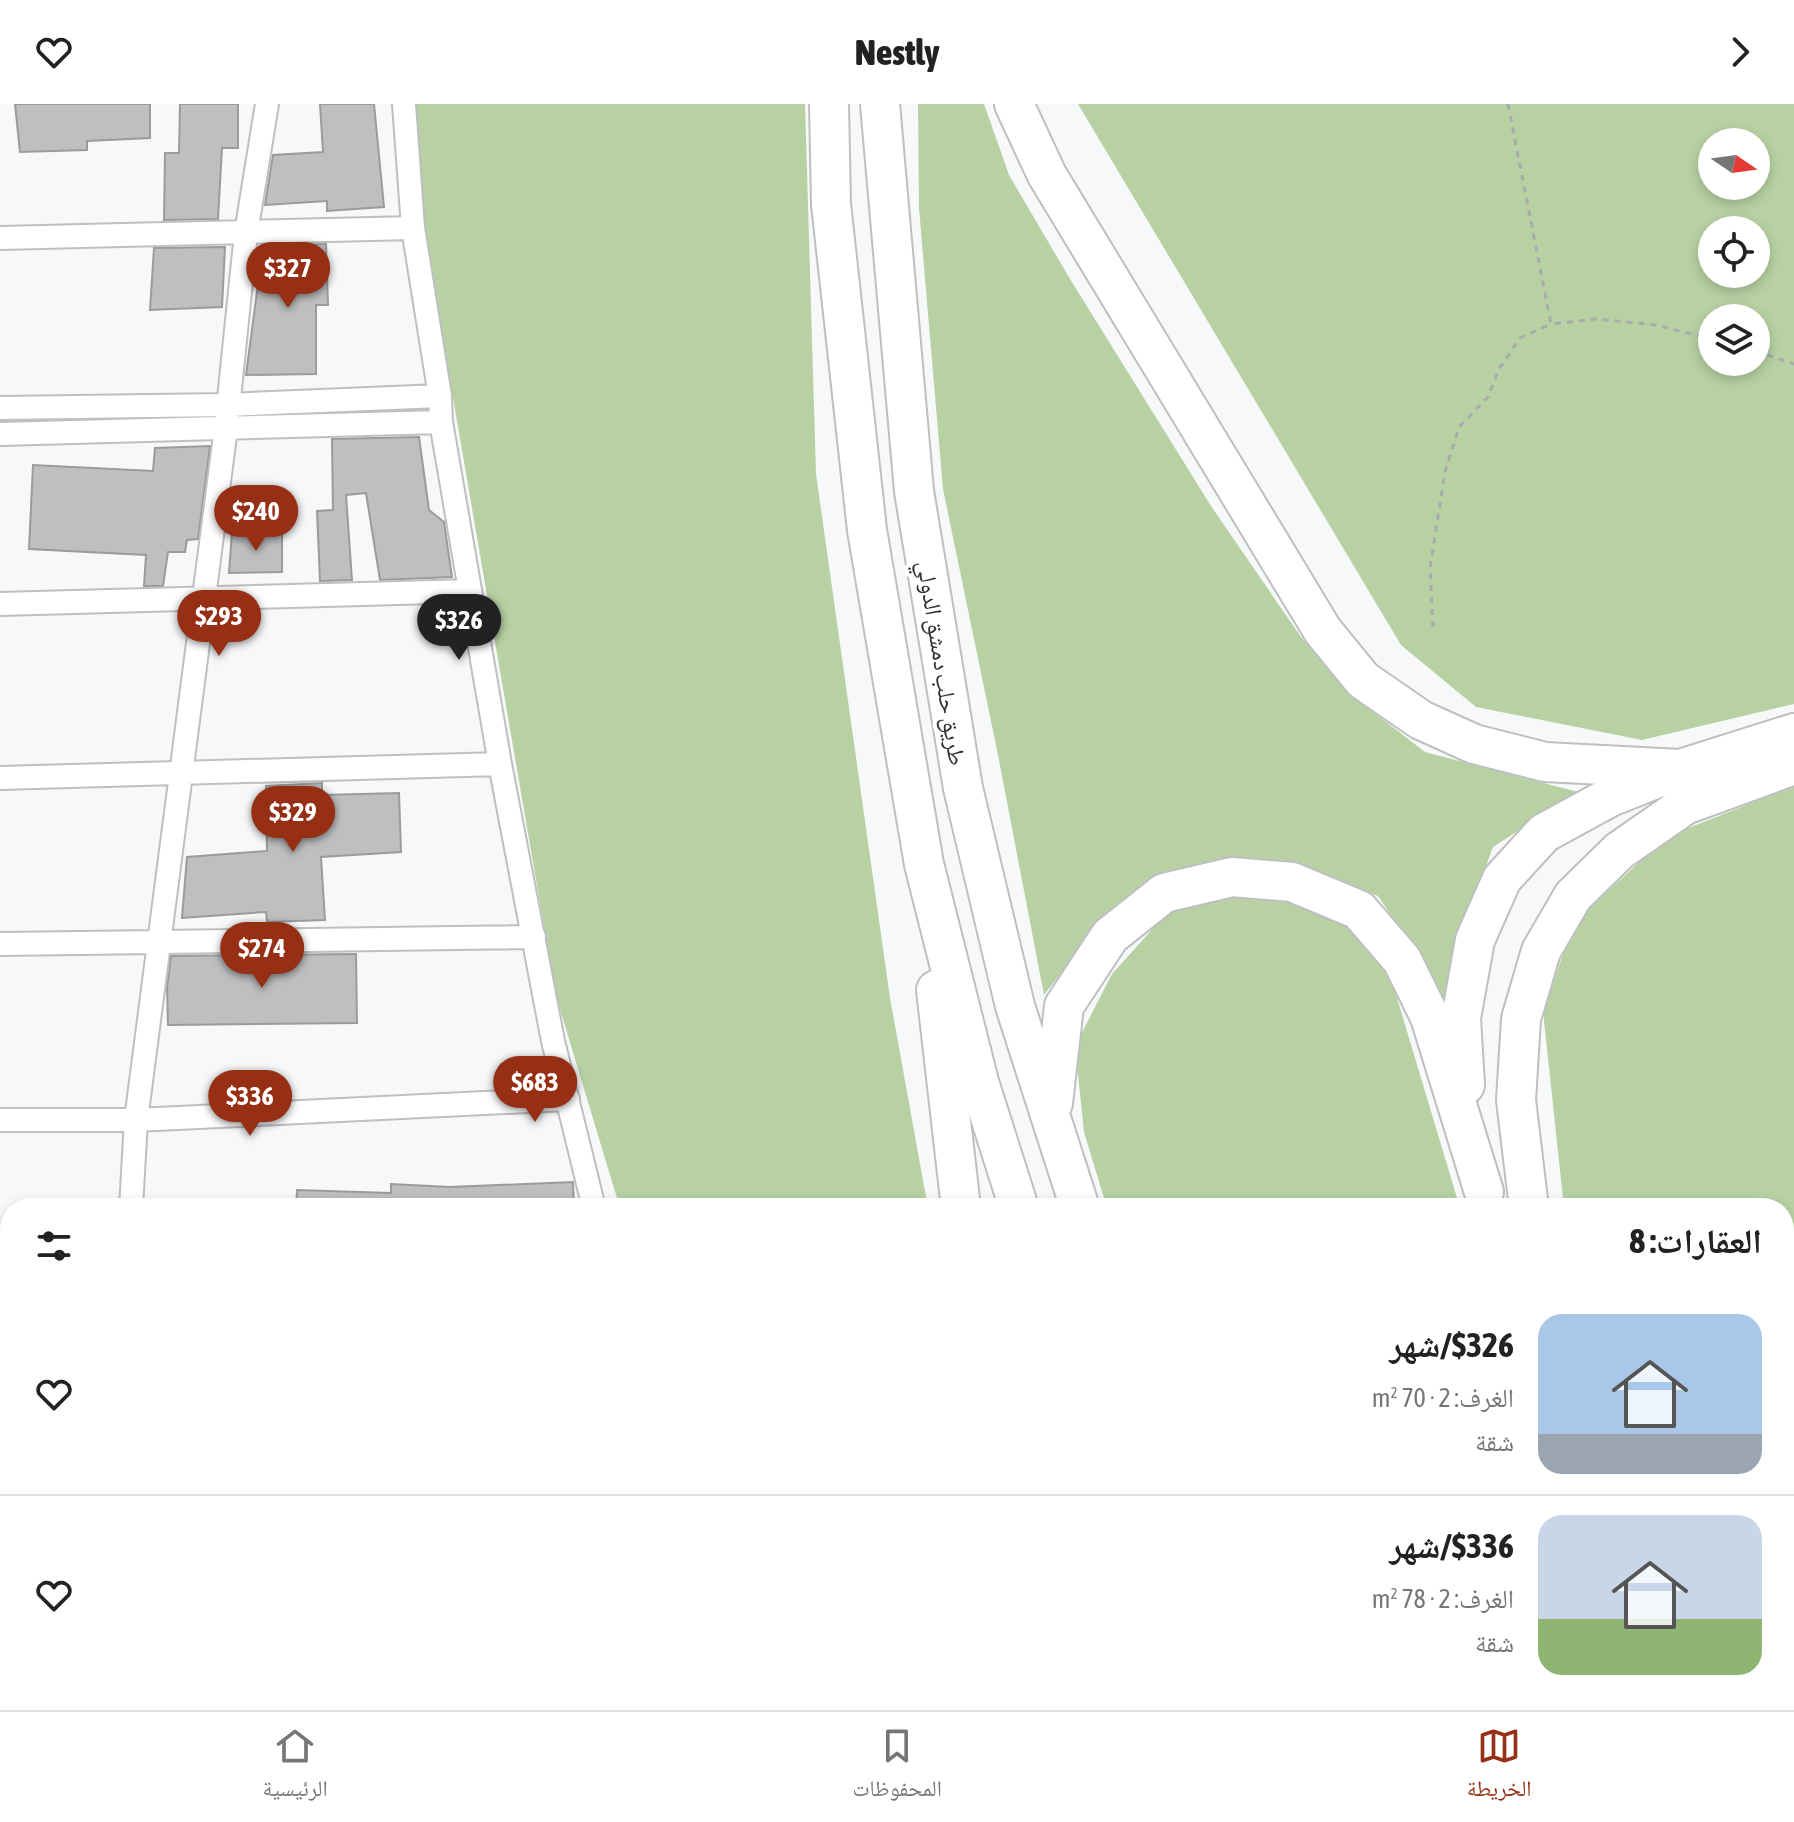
<!DOCTYPE html>
<html lang="ar">
<meta charset="utf-8">
<style>
body{margin:0;font-family:"Asap Condensed","Noto Naskh Arabic",sans-serif;background:#f2f2f2;color:#222;direction:rtl;height:100vh;display:flex;flex-direction:column;font-size:30px;white-space:nowrap}
*{box-sizing:border-box;margin:0}
p{font-size:26px;color:#767676}
.icon{flex:none;width:44px;height:44px;fill:none;stroke:currentColor;stroke-width:2;stroke-linecap:round;stroke-linejoin:round}
.map{position:relative;flex:1;overflow:hidden;direction:ltr}
.details{position:absolute;left:0px;top:1094px;width:1794px;height:512px;display:flex;flex-direction:column;background:#fff;border-radius:32px 32px 0 0;box-shadow:0 4px 12px #0003;direction:rtl}
.details>*{flex:none}
.needle{width:52px;rotate:103deg}
.buttons{position:absolute;left:1698px;top:24px;display:grid;gap:16px}
.buttons a{display:grid;place-items:center;width:72px;height:72px;border-radius:50%;background:#fff;box-shadow:0 4px 12px #0003;font-size:40px}
.price{position:absolute;translate:-50% -68px;padding:0 18px;border-radius:28px;background:#972f15;color:#fff;font-size:26px;line-height:52px;filter:drop-shadow(0 2px 4px #0008)}
.price::after{content:'';position:absolute;left:50%;top:48px;width:24px;height:18px;margin-left:-12px;background:inherit;clip-path:polygon(0 0,100% 0,50% 100%)}
.price.current{background:#222;color:#fff}
ul{padding:0;list-style:none}
li{display:flex;align-items:center;gap:24px;height:200px;padding:0 32px}
li+li{border-top:2px solid #e0e0e0}
li span{display:grid;place-items:center;flex:none;width:224px;height:160px;border-radius:24px;color:#555}
li>.icon{margin-inline-start:auto}
span .icon{width:96px;height:96px;fill:#fffc;stroke-width:1}
li b{font-size:34px}
h2{display:flex;justify-content:space-between;align-items:center;height:96px;padding:0 32px;font-size:34px}
header{display:flex;justify-content:space-between;align-items:center;height:104px;padding:0 32px;background:#fff;font-size:36px;font-weight:800}
.tabs{display:flex;justify-content:space-around;align-items:center;height:112px;border-top:2px solid #e0e0e0;background:#fff;font-size:22px;color:#767676}
.tabs a{display:grid;justify-items:center;gap:4px}
.tabs .current{color:#972f15}
.map>svg:first-child{display:block}
.green{fill:#b7d1a3;fill-rule:evenodd}
.building{fill:#bdbfc0;stroke:#999b9c;stroke-width:2}
.lines{fill:none;stroke-linecap:round;stroke-linejoin:round}
.street-casing{stroke:#bdbfc1;stroke-width:26}
.highway-casing{stroke:#bdbfc1;stroke-width:42}
.path{stroke:#a8aaab;stroke-width:3;stroke-dasharray:6 6;stroke-linecap:butt}
.street{stroke:#fff;stroke-width:22}
.highway{stroke:#fff;stroke-width:38}
.labels{text-anchor:middle;dominant-baseline:central;stroke-width:8;stroke-linejoin:round;paint-order:stroke}
.street-label{font-size:24px;fill:#313132;stroke:#fff}
</style>
<header><svg class="icon" aria-label="forward" viewBox="0 0 24 24"><path d="M9 5l7 7-7 7"/></svg>Nestly<svg class="icon" aria-label="heart" viewBox="0 0 24 24"><path d="M12 20l-8-8c-3-5 5-10 8-4 3-6 11-1 8 4z"/></svg></header>
<div class="map">
<svg width="1794" height="1606" viewBox="0 0 1794 1606">
<rect width="100%" height="100%" fill="#f6f8fa"/>
<!-- green -->
<path class="green" d="M 411,0 L 805,0 L 816,370 L 890,894 L 928,1104 L 620,1104 L 556,892 L 426,137 Z
M 918,0 L 984,0 L 1009,71 L 1070,175 L 1211,402 L 1301,533 L 1358,596 L 1425,648 L 1578,688 L 1493,743 L 1457,840 L 1444,910 L 1412,842 L 1378,792 L 1296,761 L 1234,754 L 1166,767 L 1101,817 L 1044,891 L 998,651 L 943,385 L 919,104 Z
M 1078,0 L 1794,0 L 1794,600 L 1642,636 L 1476,603 L 1401,541 ZM 1712,38 L 1756,38 L 1756,82 L 1712,82 ZM 1712,126 L 1756,126 L 1756,170 L 1712,170 ZM 1756,214 L 1756,258 L 1712,258 L 1712,214 Z
M 1794,682 L 1794,1606 L 1737,1606 L 1724,1596 L 1784,1596 L 1784,1104 L 1564,1104 L 1543,907 L 1574,819 L 1666,733 Z
M 1227,793 L 1291,794 L 1346,818 L 1388,864 L 1460,1104 L 1107,1104 L 1084,1028 L 1075,942 L 1112,870 L 1166,810 Z
M 792,1596 L 906,1596 L 906,1606 L 796,1606 Z
M 1019,1596 L 1184,1596 L 1189,1606 L 1019,1606 Z
M 1290,1596 L 1444,1596 L 1441,1606 L 1295,1606 Z
M 1530,1596 L 1649,1596 L 1659,1606 L 1528,1606 Z"/>
<!-- building -->
<path class="building" d="M 15,0 L 150,0 L 150,34 L 87,37 L 87,46 L 20,48 Z
M 180,0 L 238,0 L 238,44 L 222,44 L 218,115 L 164,116 L 165,49 L 179,49 Z
M 320,0 L 374,0 L 384,103 L 327,107 L 327,97 L 265,101 L 273,51 L 323,48 Z
M 326,140 L 328,201 L 316,201 L 316,270 L 246,271 L 263,142 Z
M 225,143 L 222,203 L 150,206 L 154,144 Z
M 419,333 L 429,406 L 444,418 L 452,473 L 380,476 L 366,389 L 346,391 L 352,476 L 320,477 L 317,407 L 333,406 L 332,335 Z
M 210,342 L 198,435 L 187,436 L 185,448 L 168,448 L 163,482 L 144,482 L 146,451 L 29,445 L 33,361 L 153,367 L 155,344 Z
M 232,428 L 282,429 L 282,468 L 229,469 Z
M 322,679 L 322,691 L 399,689 L 401,748 L 321,753 L 325,816 L 267,818 L 266,808 L 182,814 L 187,753 L 267,747 L 266,682 Z
M 356,850 L 357,919 L 168,921 L 167,884 L 171,852 Z
M 573,1078 L 574,1104 L 296,1104 L 297,1086 L 391,1089 L 391,1080 L 450,1083 Z"/>
<g class="lines">
<!-- street casing -->
<g class="street-casing">
<path id="street" d="M 404,0 L 413,124 L 440,292 L 441,318 L 500,660 L 553,937 L 594,1104
M 0,134 L 413,124
M 0,304 L 227,301 L 440,292
M 0,330 L 441,318
M 0,500 L 470,487
M 0,674 L 500,660
M 0,840 L 534,833
M 0,1016 L 136,1016 L 568,995
M 131,1104 L 136,1016 L 226,324 L 246,129 L 267,0
M 0,1224 L 10,1224
M 0,1371 L 10,1371
M 0,1570 L 10,1571
M 95,1596 L 96,1606
M 921,1606 L 921,1596"/>
</g>
<!-- highway casing -->
<g class="highway-casing">
<path id="highway" d="M 829,0 L 831,100 L 867,426 L 924,760 L 979,978 L 1019,1104
M 880,0 L 914,387 L 963,684 L 1015,902 L 1080,1104
M 1014,0 L 1047,71 L 1323,527 L 1363,576 L 1421,616 L 1474,640 L 1545,658 L 1680,665
M 936,886 L 961,1104
M 1465,981 L 1461,914 L 1475,836 L 1502,775 L 1544,729 L 1610,693 L 1680,665 L 1794,629
M 1053,999 L 1064,902 L 1110,832 L 1164,789 L 1232,773 L 1292,778 L 1359,806 L 1402,856 L 1430,913 L 1484,1088
M 1529,1104 L 1516,996 L 1521,915 L 1541,847 L 1573,792 L 1619,747 L 1685,701 L 1794,661
M 1209,1596 L 1213,1606
M 1268,1596 L 1273,1606
M 1674,1596 L 1684,1606
M 994,1606 L 994,1596
M 1464,1606 L 1466,1596
M 1505,1606 L 1508,1596"/>
</g>
<!-- path -->
<path class="path" d="M 1508,0 L 1551,220 L 1596,215 L 1656,221 L 1712,235
M 1756,247 L 1794,260
M 1433,523 L 1430,464 L 1445,368 L 1459,323 L 1488,293 L 1499,265 L 1520,234 L 1551,220"/>
<!-- street -->
<use href="#street" class="street"/>
<!-- highway -->
<use href="#highway" class="highway"/>
</g>
<g class="labels">
<!-- street labels -->
<g class="street-label">
<text transform="translate(942 559) rotate(81)">طريق حلب دمشق الدولي</text>
</g>
</g>
</svg>
<div class="buttons">
<a><svg class="needle" viewBox="-14 -14 28 28"><path d="M0-13l5 13h-10z" fill="#e53935"/><path d="M0 13l5-13h-10z" fill="#767676"/></svg></a>
<a><svg class="icon" aria-label="locate" viewBox="0 0 24 24"><circle cx="12" cy="12" r="6"/><path d="M12 2v4M12 18v4M2 12h4M18 12h4"/></svg></a>
<a><svg class="icon" aria-label="layers" viewBox="0 0 24 24"><path d="M12 4l9 5-9 5-9-5zM3 14l9 5 9-5"/></svg></a>
</div>
<b class="price" style="left:288px;top:206px">$327</b>
<b class="price" style="left:256px;top:449px">$240</b>
<b class="price" style="left:219px;top:554px">$293</b>
<b class="price current" style="left:459px;top:558px">$326</b>
<b class="price" style="left:293px;top:750px">$329</b>
<b class="price" style="left:262px;top:886px">$274</b>
<b class="price" style="left:535px;top:1020px">$683</b>
<b class="price" style="left:250px;top:1034px">$336</b>
<section class="details">
<h2>العقارات: 8<svg class="icon" aria-label="filters" viewBox="0 0 24 24"><path d="M4 7h16M4 17h16"/><circle cx="9" cy="7" r="2"/><circle cx="15" cy="17" r="2"/></svg></h2>
<ul>
<li><span style="background:linear-gradient(#a9c7e8 75%,#9aa5b1 0)"><svg class="icon" aria-label="home" viewBox="0 0 24 24"><path d="M3 11l9-7 9 7M6 9v11h12V9"/></svg></span><div><b>$326/شهر</b><p>الغرف: 2 · 70 m²</p><p>شقة</p></div><svg class="icon" aria-label="heart" viewBox="0 0 24 24"><path d="M12 20l-8-8c-3-5 5-10 8-4 3-6 11-1 8 4z"/></svg></li>
<li><span style="background:linear-gradient(#c9d6e8 65%,#8fb573 0)"><svg class="icon" aria-label="home" viewBox="0 0 24 24"><path d="M3 11l9-7 9 7M6 9v11h12V9"/></svg></span><div><b>$336/شهر</b><p>الغرف: 2 · 78 m²</p><p>شقة</p></div><svg class="icon" aria-label="heart" viewBox="0 0 24 24"><path d="M12 20l-8-8c-3-5 5-10 8-4 3-6 11-1 8 4z"/></svg></li>
</ul>
</section>
</div>
<nav class="tabs">
<a class="current"><svg class="icon" aria-label="map" viewBox="0 0 24 24"><path d="M3 6l6-2 6 2 6-2v14l-6 2-6-2-6 2zM9 4v14M15 6v14"/></svg>الخريطة</a>
<a><svg class="icon" aria-label="saved" viewBox="0 0 24 24"><path d="M7 4h10v16l-5-4-5 4z"/></svg>المحفوظات</a>
<a><svg class="icon" aria-label="home" viewBox="0 0 24 24"><path d="M3 11l9-7 9 7M6 9v11h12V9"/></svg>الرئيسية</a>
</nav>
